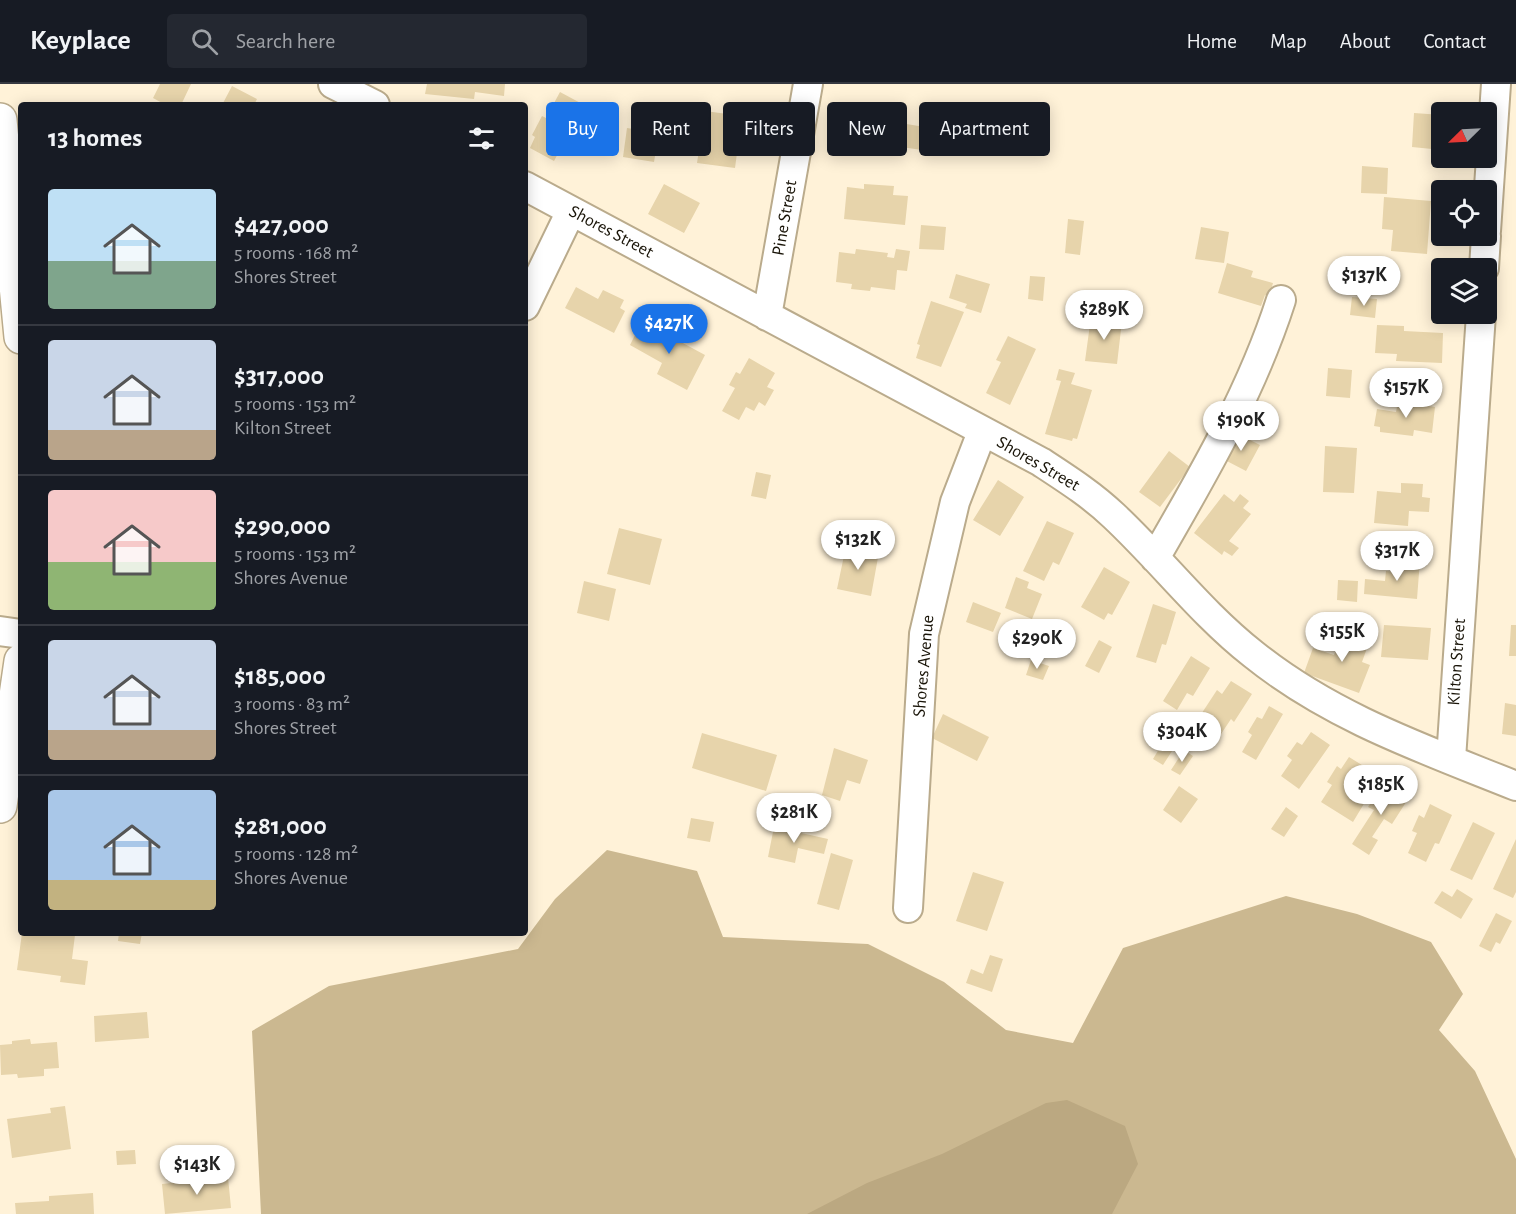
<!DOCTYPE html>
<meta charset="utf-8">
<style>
body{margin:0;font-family:"Alegreya Sans",sans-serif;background:#242831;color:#f1f3f6;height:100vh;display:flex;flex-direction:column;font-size:22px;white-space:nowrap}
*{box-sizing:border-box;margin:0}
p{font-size:20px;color:#9ea1a6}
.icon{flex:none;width:33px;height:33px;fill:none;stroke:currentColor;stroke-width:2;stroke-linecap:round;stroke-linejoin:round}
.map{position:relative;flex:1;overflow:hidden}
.drawer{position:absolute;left:18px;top:18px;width:510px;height:834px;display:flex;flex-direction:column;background:#171b24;border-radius:6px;box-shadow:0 3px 15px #0003}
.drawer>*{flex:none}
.hud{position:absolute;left:546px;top:18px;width:570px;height:54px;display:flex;gap:12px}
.needle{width:39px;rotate:246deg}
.buttons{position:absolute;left:1431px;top:18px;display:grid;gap:12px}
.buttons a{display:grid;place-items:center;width:66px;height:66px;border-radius:6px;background:#171b24;box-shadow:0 3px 15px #0003;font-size:30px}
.price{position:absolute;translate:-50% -51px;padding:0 14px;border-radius:21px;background:#fff;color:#222;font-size:20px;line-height:39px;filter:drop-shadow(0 2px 3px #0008)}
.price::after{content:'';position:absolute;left:50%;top:36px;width:18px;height:14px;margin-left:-9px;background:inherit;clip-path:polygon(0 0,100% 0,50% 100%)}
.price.on{background:#1a73e8;color:#fff}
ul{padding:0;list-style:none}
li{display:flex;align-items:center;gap:18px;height:150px;padding:0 30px}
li+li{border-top:2px solid #363941}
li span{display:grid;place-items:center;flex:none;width:168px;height:120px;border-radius:6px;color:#555}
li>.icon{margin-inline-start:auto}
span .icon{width:72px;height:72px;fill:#fffc;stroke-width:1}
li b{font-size:26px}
h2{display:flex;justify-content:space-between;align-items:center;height:72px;padding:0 30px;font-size:26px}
.pill{padding:0 21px;border-radius:6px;background:#171b24;box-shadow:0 3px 15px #0003;font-size:21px;line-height:54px}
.pill.on{background:#1a73e8;color:#fff}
header{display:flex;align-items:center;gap:36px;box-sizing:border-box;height:84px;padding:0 30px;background:#171b24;border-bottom:2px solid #363941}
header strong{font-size:28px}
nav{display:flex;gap:33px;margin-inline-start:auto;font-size:21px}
.search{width:420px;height:54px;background:#242831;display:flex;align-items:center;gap:15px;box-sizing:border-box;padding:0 21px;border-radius:6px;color:#9ea1a6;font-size:22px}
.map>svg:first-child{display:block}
.forest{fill:#cbb890}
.water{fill:#bba881}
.building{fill:#e7d4ab}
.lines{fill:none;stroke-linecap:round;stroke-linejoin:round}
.minor-casing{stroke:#baab8c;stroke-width:32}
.major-casing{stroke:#baab8c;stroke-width:36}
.minor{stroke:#fff;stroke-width:28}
.major{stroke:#fff;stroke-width:33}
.labels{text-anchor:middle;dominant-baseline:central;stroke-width:5;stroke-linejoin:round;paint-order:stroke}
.street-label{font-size:18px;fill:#191408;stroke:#fff}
</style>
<header>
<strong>Keyplace</strong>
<div class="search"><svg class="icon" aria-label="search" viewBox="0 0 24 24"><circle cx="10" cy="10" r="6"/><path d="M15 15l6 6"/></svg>Search here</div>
<nav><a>Home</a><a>Map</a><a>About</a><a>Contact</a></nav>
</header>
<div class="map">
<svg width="1516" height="1130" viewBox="0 0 1516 1130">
<rect width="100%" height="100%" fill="#fff2d8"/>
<!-- forest -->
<path class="forest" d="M 607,766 L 697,787 L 723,853 L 868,860 L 944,898 L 1006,946 L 1073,959 L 1123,864 L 1286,812 L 1357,830 L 1431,858 L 1463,910 L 1439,946 L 1475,987 L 1516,1075 L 1516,1130 L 261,1130 L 252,947 L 329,902 L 518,865 L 555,815 Z"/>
<!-- water -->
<path class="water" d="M 1067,1016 L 1125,1042 L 1138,1080 L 1112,1130 L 807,1130 L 867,1099 L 942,1070 L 1046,1019 Z"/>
<!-- building -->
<path class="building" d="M 160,0 L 191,0 L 181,21 L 166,21 L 153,14 Z
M 427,0 L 505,0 L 504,12 L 475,8 L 474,15 L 425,10 Z
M 232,2 L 257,15 L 254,21 L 222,21 Z
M 560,8 L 586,22 L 576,41 L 582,44 L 569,68 L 561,64 L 554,77 L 530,64 L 535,53 L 532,51 L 542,32 L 546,34 Z
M 864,26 L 901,32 L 900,39 L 925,43 L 922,66 L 859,57 Z
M 705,27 L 742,32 L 735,84 L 697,79 Z
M 1414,29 L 1442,31 L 1442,66 L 1412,63 Z
M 627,44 L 659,49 L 654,78 L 623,73 Z
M 1362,82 L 1388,84 L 1387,110 L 1361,109 Z
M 664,100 L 700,119 L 684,149 L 648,130 Z
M 864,100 L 894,102 L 893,111 L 908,112 L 905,141 L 844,135 L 847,103 L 864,105 Z
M 1384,113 L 1431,117 L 1427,170 L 1391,167 L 1393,146 L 1382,145 Z
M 1068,135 L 1084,137 L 1080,171 L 1065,169 Z
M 921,141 L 946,143 L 944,166 L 919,165 Z
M 1201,143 L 1229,148 L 1224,179 L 1195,175 Z
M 856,165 L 888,169 L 887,173 L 894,174 L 896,165 L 910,167 L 907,187 L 897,186 L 895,206 L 871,203 L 870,207 L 851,205 L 852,200 L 836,198 L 839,168 L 855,170 Z
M 1227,179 L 1253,187 L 1251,193 L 1273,199 L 1269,213 L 1265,211 L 1261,222 L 1218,209 Z
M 956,190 L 990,200 L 981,229 L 965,224 L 967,220 L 949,214 Z
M 1030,192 L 1045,193 L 1043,217 L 1028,215 Z
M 576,203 L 598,215 L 603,206 L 624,216 L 620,224 L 625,227 L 614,249 L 565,224 Z
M 1352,213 L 1377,215 L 1375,234 L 1350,231 Z
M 931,217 L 964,228 L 941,283 L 916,274 L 920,261 L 917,260 Z
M 1091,233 L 1122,237 L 1117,280 L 1085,277 Z
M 642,237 L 705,271 L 687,306 L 657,290 L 662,279 L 630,261 Z
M 1377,241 L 1404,242 L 1404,247 L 1443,249 L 1442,279 L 1396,277 L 1397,270 L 1375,269 Z
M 1008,252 L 1036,265 L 1010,321 L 986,309 L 1001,278 L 996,276 Z
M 749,274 L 775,289 L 767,303 L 774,306 L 765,322 L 759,318 L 754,327 L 746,323 L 739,336 L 722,327 L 735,304 L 729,301 L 736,288 L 740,290 Z
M 1328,284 L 1352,286 L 1350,314 L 1326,312 Z
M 1059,285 L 1075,289 L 1071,300 L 1092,306 L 1077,355 L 1073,354 L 1072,357 L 1045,350 L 1061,297 L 1056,296 Z
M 1398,317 L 1435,323 L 1432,349 L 1414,346 L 1413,352 L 1380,348 L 1380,343 L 1374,342 L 1377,325 L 1396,328 Z
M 1236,349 L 1260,361 L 1246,387 L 1223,375 Z
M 1325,362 L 1357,364 L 1354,409 L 1323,408 Z
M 1169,367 L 1190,383 L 1160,423 L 1139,408 Z
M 756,388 L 771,391 L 766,415 L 751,412 Z
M 998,396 L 1024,413 L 1000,452 L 973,436 Z
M 1401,399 L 1423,400 L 1422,413 L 1430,414 L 1429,428 L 1409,427 L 1408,442 L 1374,439 L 1377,407 L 1401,409 Z
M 1224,410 L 1234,418 L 1240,410 L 1249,417 L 1243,424 L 1251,430 L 1229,457 L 1239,464 L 1232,472 L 1224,467 L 1222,471 L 1194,449 Z
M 1047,437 L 1074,449 L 1059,481 L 1053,478 L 1044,497 L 1023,487 Z
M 619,444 L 662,455 L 650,501 L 607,490 Z
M 846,462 L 879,468 L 871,512 L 837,505 Z
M 1399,474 L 1420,476 L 1417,515 L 1364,510 L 1365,495 L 1385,497 L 1386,487 L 1398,488 Z
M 1104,483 L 1130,498 L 1112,531 L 1108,529 L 1104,536 L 1081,523 Z
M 1016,493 L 1029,498 L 1027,504 L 1042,510 L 1032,535 L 1005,524 Z
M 1338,496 L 1358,497 L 1357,518 L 1337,516 Z
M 584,497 L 616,505 L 609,537 L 577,529 Z
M 973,518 L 1001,529 L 993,548 L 966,538 Z
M 1153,520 L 1176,528 L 1166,561 L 1162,560 L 1156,579 L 1136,573 Z
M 1384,541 L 1431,544 L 1428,576 L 1381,573 Z
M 1511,541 L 1516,541 L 1516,572 L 1509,572 Z
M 1356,548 L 1371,553 L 1362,578 L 1370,581 L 1359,609 L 1304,589 L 1313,564 L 1334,571 L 1342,550 L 1353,555 Z
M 1099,556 L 1112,563 L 1099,589 L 1085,582 Z
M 1191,572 L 1210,584 L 1193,612 L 1187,609 L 1177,626 L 1163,617 Z
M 1031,576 L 1049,582 L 1043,596 L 1026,591 Z
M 1231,597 L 1252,610 L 1234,638 L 1231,635 L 1219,653 L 1196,638 L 1217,606 L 1222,610 Z
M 1505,619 L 1516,621 L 1516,652 L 1502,650 Z
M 1269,622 L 1283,630 L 1256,676 L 1242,668 L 1252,651 L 1248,648 L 1257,633 L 1262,635 Z
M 943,630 L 989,653 L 977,677 L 932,654 Z
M 1170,641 L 1183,650 L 1163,681 L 1153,675 L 1159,665 L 1156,663 Z
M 1311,648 L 1330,661 L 1299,705 L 1281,692 L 1292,676 L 1287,672 L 1297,658 L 1302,661 Z
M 702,649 L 777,671 L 766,707 L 692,684 Z
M 834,664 L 868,676 L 860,700 L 847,696 L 840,717 L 822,711 Z
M 1184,666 L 1193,672 L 1180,691 L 1171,686 Z
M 1349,673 L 1370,686 L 1354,712 L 1365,718 L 1353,738 L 1321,718 L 1332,701 L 1327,698 L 1337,682 L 1341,685 Z
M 1391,699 L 1410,712 L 1392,740 L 1384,735 L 1372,753 L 1378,756 L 1369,771 L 1352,760 L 1374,726 L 1368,723 L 1377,709 L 1383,713 Z
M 1179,702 L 1198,715 L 1181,739 L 1163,726 Z
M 1430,720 L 1452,731 L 1439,760 L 1435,759 L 1426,778 L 1408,769 L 1417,749 L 1412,747 L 1419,731 L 1424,734 Z
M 1286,723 L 1298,732 L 1284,753 L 1271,745 Z
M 691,734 L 714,738 L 710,758 L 687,754 Z
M 1473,738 L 1495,749 L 1472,796 L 1450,786 Z
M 774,743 L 828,755 L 824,770 L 798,764 L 795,779 L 768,773 Z
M 1516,755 L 1516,808 L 1513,814 L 1493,805 Z
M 831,769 L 853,776 L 839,826 L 817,820 Z
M 973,788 L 1004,798 L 987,847 L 956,837 Z
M 1457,805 L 1473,815 L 1461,835 L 1434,819 L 1442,807 L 1452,813 Z
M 1496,829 L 1512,837 L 1500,860 L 1496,858 L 1491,868 L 1479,862 Z
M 22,849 L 75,851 L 72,875 L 88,877 L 85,901 L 60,898 L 61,892 L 17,886 Z
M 119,849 L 142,849 L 140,860 L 118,857 Z
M 990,871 L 1003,875 L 992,908 L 966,899 L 971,885 L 983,890 Z
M 147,928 L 149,954 L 95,958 L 94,932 Z
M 30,955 L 31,960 L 57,958 L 59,984 L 44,985 L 44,992 L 18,994 L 17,990 L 1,991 L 0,961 L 12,960 L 12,957 Z
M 65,1022 L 71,1065 L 12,1074 L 7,1035 L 51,1029 L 50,1024 Z
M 135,1066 L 136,1080 L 117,1081 L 116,1067 Z
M 228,1093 L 231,1124 L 165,1130 L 162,1100 Z
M 93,1109 L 94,1130 L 16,1130 L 15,1119 L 49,1117 L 49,1112 Z"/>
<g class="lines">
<!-- minor casing -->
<g class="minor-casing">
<path id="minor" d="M 333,0 L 375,21
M 525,102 L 1041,378 C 1067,395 1092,411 1114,432 C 1162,477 1202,530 1253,570 C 1331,633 1424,665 1516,702
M 1486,147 L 1496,0
M 1484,184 L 1486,152
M 525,222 L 571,127
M 767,232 L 808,0
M 1155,474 C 1203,391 1252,307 1281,216
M 0,547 L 21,550
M 1451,675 L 1481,230
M 908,824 L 924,550 L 955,418 L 982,348"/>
</g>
<!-- major casing -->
<g class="major-casing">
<path id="major" d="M 0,36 L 21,253
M 0,722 L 21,577"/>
</g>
<!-- minor -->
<use href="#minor" class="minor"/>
<!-- major -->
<use href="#major" class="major"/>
</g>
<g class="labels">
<!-- street labels -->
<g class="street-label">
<text transform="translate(785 134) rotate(-80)">Pine Street</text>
<text transform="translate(611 148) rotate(28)">Shores Street</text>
<text transform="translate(1038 380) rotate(30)">Shores Street</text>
<text transform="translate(1457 578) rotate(-86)">Kilton Street</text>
<text transform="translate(924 582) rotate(-85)">Shores Avenue</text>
</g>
</g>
</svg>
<div class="buttons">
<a><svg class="needle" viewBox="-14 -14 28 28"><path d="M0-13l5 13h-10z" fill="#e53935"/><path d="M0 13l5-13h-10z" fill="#9ea1a6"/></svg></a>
<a><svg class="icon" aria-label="locate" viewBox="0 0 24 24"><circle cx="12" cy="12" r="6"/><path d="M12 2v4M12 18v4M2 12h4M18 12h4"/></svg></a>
<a><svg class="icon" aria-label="layers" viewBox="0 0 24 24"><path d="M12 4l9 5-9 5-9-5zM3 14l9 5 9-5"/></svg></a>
</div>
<b class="price" style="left:1364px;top:223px">$137K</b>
<b class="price" style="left:1104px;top:257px">$289K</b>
<b class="price on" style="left:669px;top:271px">$427K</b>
<b class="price" style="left:1406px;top:335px">$157K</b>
<b class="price" style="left:1241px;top:368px">$190K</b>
<b class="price" style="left:858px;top:487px">$132K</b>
<b class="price" style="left:1397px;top:498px">$317K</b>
<b class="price" style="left:1342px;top:579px">$155K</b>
<b class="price" style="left:1037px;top:586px">$290K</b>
<b class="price" style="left:1182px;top:679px">$304K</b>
<b class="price" style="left:1381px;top:732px">$185K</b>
<b class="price" style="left:794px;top:760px">$281K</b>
<b class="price" style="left:197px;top:1112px">$143K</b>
<div class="hud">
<a class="pill on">Buy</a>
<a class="pill">Rent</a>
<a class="pill">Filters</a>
<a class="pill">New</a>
<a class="pill">Apartment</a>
</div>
<section class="drawer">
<h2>13 homes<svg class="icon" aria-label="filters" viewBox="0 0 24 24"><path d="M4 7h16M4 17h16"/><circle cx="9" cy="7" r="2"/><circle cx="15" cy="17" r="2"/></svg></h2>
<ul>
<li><span style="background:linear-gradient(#bfe0f5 60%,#7fa58c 0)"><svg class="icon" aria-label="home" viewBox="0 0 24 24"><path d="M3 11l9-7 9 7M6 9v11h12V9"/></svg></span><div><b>$427,000</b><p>5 rooms · 168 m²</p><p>Shores Street</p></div></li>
<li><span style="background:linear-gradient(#c9d6e8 75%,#b9a48a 0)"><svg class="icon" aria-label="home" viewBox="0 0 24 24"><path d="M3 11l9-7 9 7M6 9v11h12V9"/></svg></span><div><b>$317,000</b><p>5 rooms · 153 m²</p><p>Kilton Street</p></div></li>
<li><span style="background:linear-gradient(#f6c9c9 60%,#8fb573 0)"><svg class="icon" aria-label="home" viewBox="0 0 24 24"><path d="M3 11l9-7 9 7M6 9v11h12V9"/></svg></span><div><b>$290,000</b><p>5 rooms · 153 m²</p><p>Shores Avenue</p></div></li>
<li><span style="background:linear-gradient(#c9d6e8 75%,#b9a48a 0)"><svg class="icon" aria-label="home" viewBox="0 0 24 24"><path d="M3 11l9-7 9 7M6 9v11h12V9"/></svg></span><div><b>$185,000</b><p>3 rooms · 83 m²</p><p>Shores Street</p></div></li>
<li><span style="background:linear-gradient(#a9c7e8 75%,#c2b280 0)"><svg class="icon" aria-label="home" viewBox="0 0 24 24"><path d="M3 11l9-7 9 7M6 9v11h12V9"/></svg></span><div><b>$281,000</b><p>5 rooms · 128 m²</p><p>Shores Avenue</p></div></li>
</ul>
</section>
</div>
